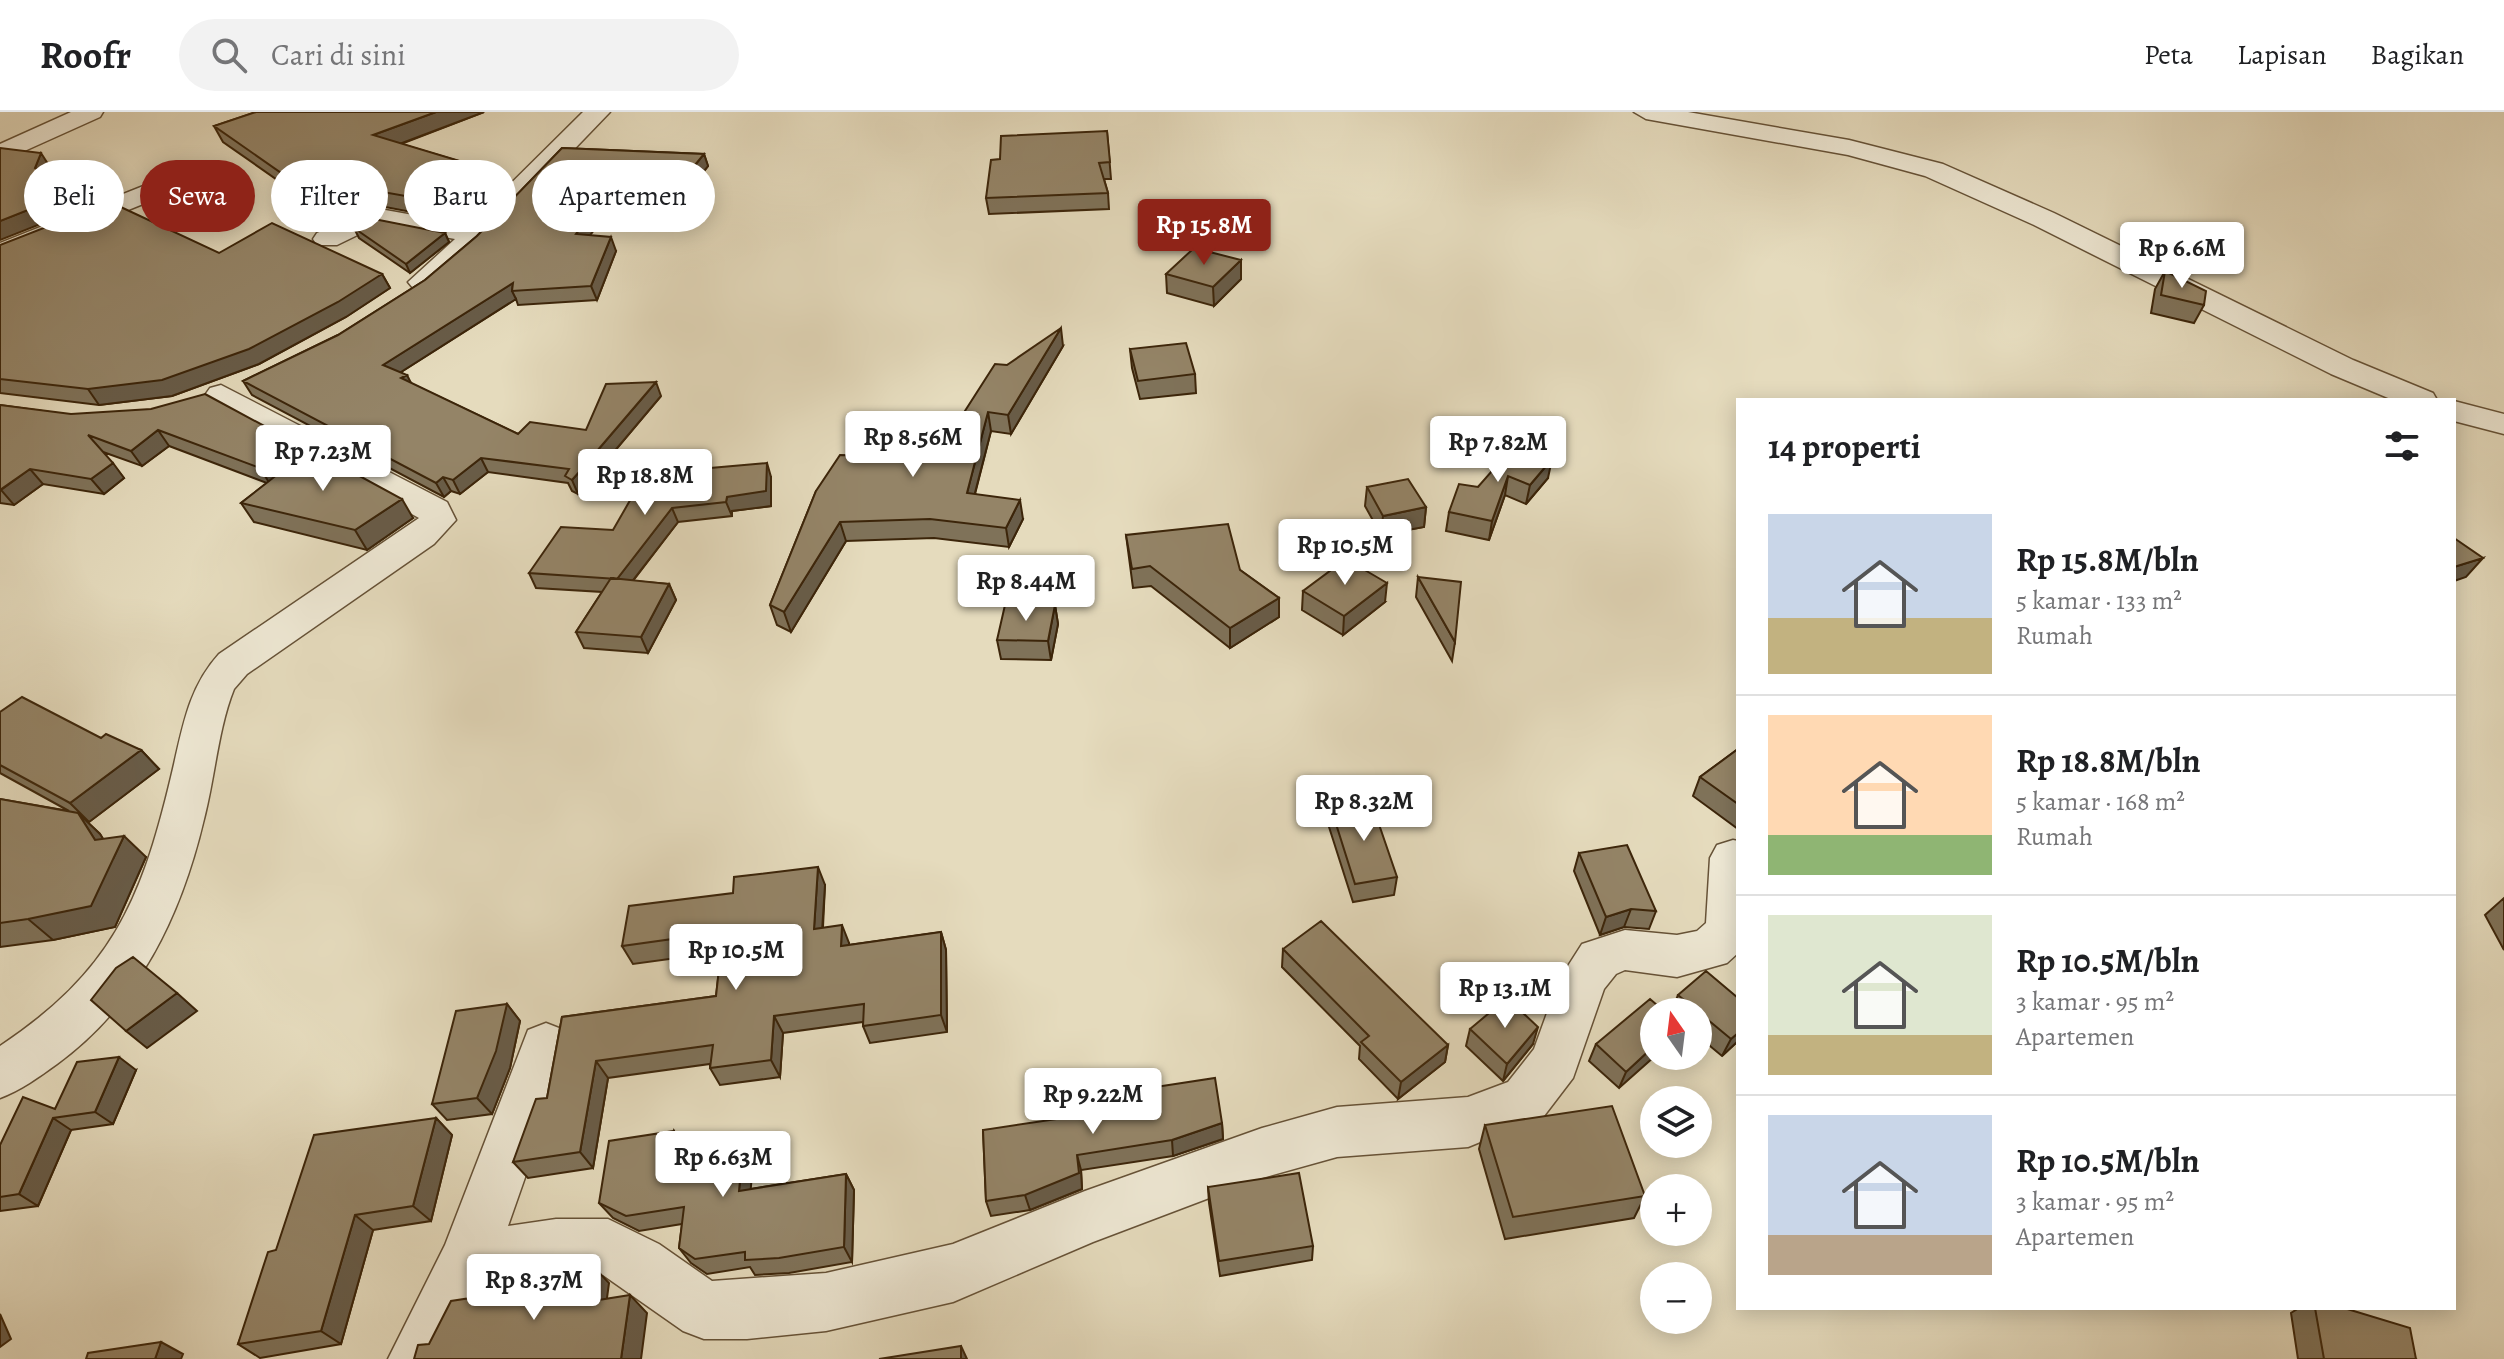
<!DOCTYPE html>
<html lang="id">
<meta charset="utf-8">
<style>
body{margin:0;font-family:Alegreya,serif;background:#f2f2f2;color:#202124;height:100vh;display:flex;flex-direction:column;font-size:30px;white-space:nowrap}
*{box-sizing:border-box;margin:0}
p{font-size:26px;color:#757577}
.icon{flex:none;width:44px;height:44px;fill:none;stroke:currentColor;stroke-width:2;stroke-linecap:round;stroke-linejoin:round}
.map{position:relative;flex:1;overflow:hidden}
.side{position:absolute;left:1736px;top:286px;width:720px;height:912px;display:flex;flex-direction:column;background:#fff;border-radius:0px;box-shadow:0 4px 20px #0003}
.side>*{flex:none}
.guide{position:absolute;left:24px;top:48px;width:760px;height:72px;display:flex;gap:16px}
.needle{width:52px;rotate:346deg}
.controls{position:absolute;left:1640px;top:886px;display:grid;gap:16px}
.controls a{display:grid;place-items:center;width:72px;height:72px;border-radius:50%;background:#fff;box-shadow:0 4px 20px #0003;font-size:40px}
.price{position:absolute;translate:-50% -68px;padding:0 18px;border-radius:8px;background:#fff;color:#222;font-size:26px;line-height:52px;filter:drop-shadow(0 2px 4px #0008)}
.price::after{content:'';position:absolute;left:50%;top:48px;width:24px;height:18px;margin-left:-12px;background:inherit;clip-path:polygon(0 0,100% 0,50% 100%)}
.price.active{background:#8f2418;color:#fff}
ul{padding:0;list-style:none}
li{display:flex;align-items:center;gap:24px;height:200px;padding:0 32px}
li+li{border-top:2px solid #e0e0e0}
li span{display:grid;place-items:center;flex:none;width:224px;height:160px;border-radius:0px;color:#555}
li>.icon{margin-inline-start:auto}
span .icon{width:96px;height:96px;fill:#fffc;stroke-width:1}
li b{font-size:34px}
h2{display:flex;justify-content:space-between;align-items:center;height:96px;padding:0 32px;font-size:34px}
.pill{padding:0 28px;border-radius:36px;background:#fff;box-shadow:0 4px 20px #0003;font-size:28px;line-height:72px}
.pill.active{background:#8f2418;color:#fff}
header{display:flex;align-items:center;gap:48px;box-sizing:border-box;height:112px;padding:0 40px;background:#fff;border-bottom:2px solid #e0e0e0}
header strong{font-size:38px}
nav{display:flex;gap:44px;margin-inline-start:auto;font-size:28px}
.search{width:560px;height:72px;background:#f2f2f2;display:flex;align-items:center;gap:20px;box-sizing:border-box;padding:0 28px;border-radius:44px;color:#757577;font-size:30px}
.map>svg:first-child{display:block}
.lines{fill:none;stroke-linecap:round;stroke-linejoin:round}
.street-casing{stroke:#665237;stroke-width:3}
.street{fill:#eee8d4;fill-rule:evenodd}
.wall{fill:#7f7259;stroke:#3c250a;stroke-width:2}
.shaded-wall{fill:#685c48;stroke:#3c250a;stroke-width:2}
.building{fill:#948467;stroke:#3c250a;stroke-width:2}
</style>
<header>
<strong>Roofr</strong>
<div class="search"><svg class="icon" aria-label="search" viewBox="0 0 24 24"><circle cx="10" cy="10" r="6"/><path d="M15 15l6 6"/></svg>Cari di sini</div>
<nav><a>Peta</a><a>Lapisan</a><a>Bagikan</a></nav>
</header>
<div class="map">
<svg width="2504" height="1247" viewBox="0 0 2504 1247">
<rect width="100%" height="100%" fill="#e5dbbd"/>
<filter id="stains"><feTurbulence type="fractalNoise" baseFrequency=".0025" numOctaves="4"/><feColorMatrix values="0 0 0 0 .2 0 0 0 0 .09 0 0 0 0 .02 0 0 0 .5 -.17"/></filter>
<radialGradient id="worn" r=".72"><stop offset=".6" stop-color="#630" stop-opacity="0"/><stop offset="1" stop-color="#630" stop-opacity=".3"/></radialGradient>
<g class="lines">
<!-- street casing -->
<g class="street-casing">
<path id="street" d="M 71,0 L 103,0 L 100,5 L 0,50 L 0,32 Z
M 583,0 L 610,0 L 486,129 L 433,176 L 413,176 L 408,170 L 455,127 L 378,113 L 337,133 L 317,133 L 313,127 L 317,121 L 374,96 L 469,113 Z
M 1634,0 L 1688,0 L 1849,28 L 1943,52 L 2054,101 L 2353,248 L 2433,281 L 2437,288 L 2393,288 L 2331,262 L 2034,113 L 1925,64 L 1848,43 L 1646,7 Z
M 171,63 L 180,65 L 184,71 L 180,77 L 0,150 L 0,131 Z
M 221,273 L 447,390 L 456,408 L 434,432 L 247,562 L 234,577 C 218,617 215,665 204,707 C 181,804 139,892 57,952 C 39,965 21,978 0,986 L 0,934 C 111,860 141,791 171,665 C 182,620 187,577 219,542 L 419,406 L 210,290 L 205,283 L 210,276 Z
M 2454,289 L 2504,302 L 2504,322 L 2454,309 Z
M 1733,728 L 1738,729 L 1738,841 L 1727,851 L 1677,865 L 1625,858 L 1616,862 L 1604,877 L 1573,966 L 1544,1004 L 1468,1035 L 1337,1045 L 1262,1066 L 1093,1130 L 953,1190 L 826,1219 L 747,1227 L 704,1227 L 683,1219 L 603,1163 L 556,1163 L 485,1174 L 449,1247 L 388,1247 L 445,1133 L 528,918 L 546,911 L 564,918 L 571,934 L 508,1114 L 556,1107 L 608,1107 L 659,1132 L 712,1169 L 826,1161 L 953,1132 L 1085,1079 L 1262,1016 L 1337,995 L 1468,985 L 1508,970 L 1534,937 L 1559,868 L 1582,832 L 1625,818 L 1677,823 L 1697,819 L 1706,811 L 1710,746 L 1717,733 Z"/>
</g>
<!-- street -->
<use href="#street" class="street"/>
</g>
<!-- wall -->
<path class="wall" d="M 256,0 L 484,0 L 401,32 L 496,60 L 503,77 L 469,111 L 375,93 L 336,109 L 223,30 L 214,14 Z
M 1107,19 L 1111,67 L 1104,67 L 1108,81 L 1109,97 L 989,102 L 986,86 L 1000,47 Z
M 562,36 L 704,42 L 708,54 L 686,82 L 626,76 L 590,123 L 616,139 L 597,188 L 518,193 L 516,187 L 401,260 L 412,272 L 518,322 L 586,318 L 661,284 L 591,367 L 590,373 L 586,373 L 578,382 L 572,379 L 568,371 L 488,360 L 460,382 L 451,379 L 444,385 L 252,283 L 243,269 L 338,223 L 425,168 L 477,124 Z
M 354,116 L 445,121 L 449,130 L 410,161 L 359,126 Z
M 0,133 L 219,141 L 382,162 L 390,176 L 346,205 L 259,252 L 172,284 L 99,293 L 0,281 Z
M 2165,134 L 2182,149 L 2177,158 L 2160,150 L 2161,143 Z
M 1241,148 L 1241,167 L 1214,194 L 1167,181 L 1166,162 Z
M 2165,159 L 2204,193 L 2194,211 L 2151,201 L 2155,177 Z
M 1063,234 L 1011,322 L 991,319 L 975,382 L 1023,407 L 1009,435 L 934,426 L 846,429 L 791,520 L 777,513 L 770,493 L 816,379 L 923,345 L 947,327 L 1007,253 Z
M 1130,237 L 1195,262 L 1196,281 L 1140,287 L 1132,256 Z
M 0,293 L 305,336 L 307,339 L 413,406 L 367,438 L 254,410 L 241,391 L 267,371 L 169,334 L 142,354 L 103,340 L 124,366 L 104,382 L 43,372 L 14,393 L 0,391 Z
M 1518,335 L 1548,366 L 1526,392 L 1505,383 L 1489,428 L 1446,419 L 1449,400 L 1478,375 Z
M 692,351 L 694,358 L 771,365 L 771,394 L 732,399 L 732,404 L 678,410 L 633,469 L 669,472 L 676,488 L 648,541 L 584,536 L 576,520 L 602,480 L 536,476 L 529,461 L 613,418 Z
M 1367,375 L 1426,395 L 1424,415 L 1381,423 L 1365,394 Z
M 1126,423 L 1240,458 L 1279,486 L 1279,505 L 1230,536 L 1151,474 L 1133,476 Z
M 1418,465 L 1455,530 L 1452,549 L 1416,485 Z
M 1303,479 L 1385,490 L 1343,523 L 1302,498 Z
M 1055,493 L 1058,512 L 1051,548 L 1001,547 L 997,528 Z
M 0,600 L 101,626 L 141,638 L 159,657 L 89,710 L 86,709 L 100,722 L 103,727 L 146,745 L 115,815 L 53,828 L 0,835 L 0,687 L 69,699 L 0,661 Z
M 1738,637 L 1738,717 L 1693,684 L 1700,665 Z
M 1331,696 L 1397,765 L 1394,783 L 1353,790 L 1329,715 Z
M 1579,741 L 1656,799 L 1649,817 L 1624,815 L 1600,823 L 1574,759 Z
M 825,773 L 823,815 L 849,831 L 849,833 L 941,820 L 946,838 L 947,920 L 870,931 L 863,914 L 863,910 L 783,921 L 780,965 L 720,973 L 710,956 L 710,952 L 608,966 L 593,1056 L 528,1066 L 513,1050 L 547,986 L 562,905 L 716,884 L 721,840 L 633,852 L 622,834 Z
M 2504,786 L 2504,838 L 2485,803 Z
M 1283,837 L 1448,933 L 1445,950 L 1398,987 L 1359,947 L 1360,934 L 1282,855 Z
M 1678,883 L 1738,886 L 1738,929 L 1722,944 L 1698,924 L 1698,900 L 1671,900 Z
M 507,892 L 520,909 L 510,956 L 492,1002 L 447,1008 L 432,992 Z
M 1665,900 L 1619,976 L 1589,949 L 1596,932 Z
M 1470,917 L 1533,932 L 1503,969 L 1466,934 Z
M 136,958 L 113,1012 L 71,1018 L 38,1094 L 0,1099 L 0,1033 L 55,997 Z
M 436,1006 L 452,1023 L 431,1109 L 373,1118 L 341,1232 L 260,1246 L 238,1232 L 276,1138 Z
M 1222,1011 L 1223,1027 L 1173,1044 L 1081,1058 L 1082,1077 L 1030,1098 L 991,1104 L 986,1089 L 983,1018 Z
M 1485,1013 L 1645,1084 L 1634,1106 L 1505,1127 L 1479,1037 Z
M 674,1019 L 685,1035 L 744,1026 L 754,1042 L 750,1077 L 846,1062 L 854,1078 L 852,1150 L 789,1161 L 755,1163 L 750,1155 L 707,1162 L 691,1151 L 679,1136 L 682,1112 L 639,1119 L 613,1106 L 599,1091 Z
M 1208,1075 L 1313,1134 L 1312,1148 L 1220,1164 L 1209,1091 Z
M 2299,1196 L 2344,1196 L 2416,1247 L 2298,1247 L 2291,1201 Z"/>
<!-- shaded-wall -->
<path class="shaded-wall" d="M 436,0 L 484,0 L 381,39 L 373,23 Z
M 41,41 L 50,55 L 44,70 L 35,56 Z
M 704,42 L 708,54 L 686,82 L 682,69 Z
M 496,60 L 503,77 L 469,111 L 462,94 Z
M 621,63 L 626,76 L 581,135 L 576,122 Z
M 81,77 L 91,92 L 0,128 L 0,109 Z
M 366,77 L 375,93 L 336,109 L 327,93 Z
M 445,121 L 449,130 L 410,161 L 406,152 Z
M 611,125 L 616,139 L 597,188 L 591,174 Z
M 1241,148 L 1241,167 L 1214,194 L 1213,175 Z
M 382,162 L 390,176 L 346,205 L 259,252 L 172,284 L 99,293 L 88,277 Z
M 513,171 L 512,179 L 516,187 L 390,267 L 383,253 Z
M 1061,216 L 1063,234 L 1011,322 L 1008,303 Z
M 407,263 L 414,277 L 401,266 Z
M 656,270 L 661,284 L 591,367 L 590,373 L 584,359 L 585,353 Z
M 988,300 L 991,319 L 970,400 L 967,381 Z
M 158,318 L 169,334 L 142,354 L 131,339 Z
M 305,336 L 315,352 L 270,372 L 260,356 Z
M 481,346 L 488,360 L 460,382 L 453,368 Z
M 1552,347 L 1548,366 L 1526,392 L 1530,373 Z
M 113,351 L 124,366 L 104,382 L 91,367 Z
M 767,351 L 771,365 L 771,394 L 732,399 L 732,404 L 726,390 L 727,385 Z
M 30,357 L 43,372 L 14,393 L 1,378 Z
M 580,359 L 586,373 L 578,382 L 572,368 Z
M 1508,364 L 1505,383 L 1489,428 L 1492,409 Z
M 443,365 L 451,379 L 444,385 L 436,371 Z
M 402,387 L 413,406 L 367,438 L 355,418 Z
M 1020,388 L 1023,407 L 1009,435 L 1006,416 Z
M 1426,395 L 1424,415 L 1381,423 L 1383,404 Z
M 672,396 L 678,410 L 623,481 L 617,467 Z
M 840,410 L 846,429 L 791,520 L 784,500 Z
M 2483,446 L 2466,465 L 2454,469 L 2454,455 Z
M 1387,471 L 1385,490 L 1343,523 L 1344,504 Z
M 669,472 L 676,488 L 648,541 L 641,525 Z
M 1279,486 L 1279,505 L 1230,536 L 1230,516 Z
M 1055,493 L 1058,512 L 1051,548 L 1048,529 Z
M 141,638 L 159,657 L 89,710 L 70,691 Z
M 78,701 L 100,722 L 114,745 L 124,724 L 146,745 L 115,815 L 53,828 L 28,807 L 95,728 Z
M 818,755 L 825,773 L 821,835 L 814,817 Z
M 1631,797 L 1624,815 L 1600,823 L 1606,805 Z
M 842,813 L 849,831 L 848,852 L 841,834 Z
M 941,820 L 946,838 L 947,920 L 941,903 Z
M 177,881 L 197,899 L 147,936 L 126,919 Z
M 507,892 L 520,909 L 510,956 L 492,1002 L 477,986 Z
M 774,904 L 783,921 L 780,965 L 771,948 Z
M 1538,915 L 1533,932 L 1503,969 L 1507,952 Z
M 1738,921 L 1738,929 L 1722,944 L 1731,927 Z
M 1448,933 L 1445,950 L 1398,987 L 1401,970 Z
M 1654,934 L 1655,944 L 1619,976 L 1626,960 Z
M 119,945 L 136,958 L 113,1012 L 95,1000 Z
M 596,949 L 608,966 L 593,1056 L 580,1040 Z
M 53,1006 L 71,1018 L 38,1094 L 19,1082 Z
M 436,1006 L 452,1023 L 431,1109 L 413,1094 Z
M 1222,1011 L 1223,1027 L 1173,1044 L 1172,1028 Z
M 674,1019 L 685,1036 L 672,1037 Z
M 744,1026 L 754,1042 L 749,1095 L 739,1079 Z
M 1077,1043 L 1081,1058 L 1082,1077 L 1030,1098 L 1025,1083 Z
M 846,1062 L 854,1078 L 852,1150 L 844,1135 Z
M 355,1103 L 373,1118 L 341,1232 L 321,1219 Z
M 592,1153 L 609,1171 L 604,1208 L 586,1190 Z
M 630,1183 L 647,1201 L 641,1247 L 621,1247 Z
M 0,1202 L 11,1227 L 0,1235 Z
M 161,1230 L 183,1242 L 181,1247 L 155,1247 Z
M 961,1234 L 967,1247 L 961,1247 Z"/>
<!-- building -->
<path class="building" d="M 256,0 L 436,0 L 373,23 L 496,60 L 462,94 L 366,77 L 327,93 L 214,14 Z
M 1107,19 L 1110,50 L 1099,51 L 1108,81 L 986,86 L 991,48 L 1000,47 L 1001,24 Z
M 0,36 L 41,41 L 35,56 L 81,77 L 0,109 Z
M 562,36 L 704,42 L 682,69 L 621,63 L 576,122 L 611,125 L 591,174 L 512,179 L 513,171 L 383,253 L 407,263 L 401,266 L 518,322 L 530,310 L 586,318 L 606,272 L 656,270 L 585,353 L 584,359 L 580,359 L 572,368 L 565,364 L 569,357 L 481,346 L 453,368 L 443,365 L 436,371 L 243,269 L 338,223 L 425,168 L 477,124 Z
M 110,90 L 219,141 L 272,111 L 382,162 L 338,190 L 249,237 L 162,268 L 88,277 L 0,267 L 0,133 Z
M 374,107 L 445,121 L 406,152 L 354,116 Z
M 2165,134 L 2182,149 L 2164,140 Z
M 1194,136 L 1241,148 L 1213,175 L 1166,162 Z
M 2165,159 L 2206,179 L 2204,193 L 2161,183 Z
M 1061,216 L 1008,303 L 988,300 L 967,381 L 1020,388 L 1006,416 L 930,407 L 840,410 L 784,500 L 770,493 L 816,379 L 840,343 L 923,345 L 929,327 L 947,327 L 995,252 L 1007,253 Z
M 1186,231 L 1195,262 L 1138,269 L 1130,237 Z
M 205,282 L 305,336 L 260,356 L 158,318 L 131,339 L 88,323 L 113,351 L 91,367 L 30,357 L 0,378 L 0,293 L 71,302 L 151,297 Z
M 1519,328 L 1518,335 L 1552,347 L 1530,373 L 1508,364 L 1492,409 L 1449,400 L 1459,372 L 1478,375 Z
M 310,337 L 402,387 L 355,418 L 241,391 Z
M 652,350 L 692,351 L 687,358 L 767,351 L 766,379 L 727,385 L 726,390 L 672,396 L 617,467 L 529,461 L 561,415 L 613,418 Z
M 1408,367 L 1426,395 L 1383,404 L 1367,375 Z
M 1228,412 L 1240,458 L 1279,486 L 1230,516 L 1150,454 L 1132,457 L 1126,423 Z
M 2454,426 L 2483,446 L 2454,455 Z
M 1346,447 L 1387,471 L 1344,504 L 1303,479 Z
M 1418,465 L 1461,470 L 1455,530 Z
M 611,466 L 669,472 L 641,525 L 576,520 Z
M 1005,493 L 1055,493 L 1048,529 L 997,528 Z
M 22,585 L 101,626 L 106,622 L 141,638 L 70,691 L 0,653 L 0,600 Z
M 1738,637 L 1738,692 L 1700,665 Z
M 0,687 L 78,701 L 95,728 L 124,724 L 91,794 L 28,807 L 0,811 Z
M 1371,689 L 1397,765 L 1355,772 L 1331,696 Z
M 1627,733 L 1656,799 L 1631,797 L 1606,805 L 1579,741 Z
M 818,755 L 814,817 L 842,813 L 841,834 L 941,820 L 941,903 L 863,914 L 864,892 L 774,904 L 771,948 L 710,956 L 713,933 L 596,949 L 580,1040 L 513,1050 L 536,987 L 547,986 L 562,905 L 716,884 L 723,820 L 622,834 L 629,794 L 733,781 L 734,765 Z
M 1321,809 L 1448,933 L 1401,970 L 1361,930 L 1369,924 L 1283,837 Z
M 133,845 L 177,881 L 126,919 L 91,888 L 116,856 Z
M 1706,859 L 1738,886 L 1738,921 L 1731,927 L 1678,883 Z
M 1507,886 L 1538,915 L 1507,952 L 1470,917 Z
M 1650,887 L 1665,900 L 1654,900 L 1654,934 L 1626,960 L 1596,932 Z
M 507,892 L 496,939 L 477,986 L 432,992 L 456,899 Z
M 119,945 L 95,1000 L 53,1006 L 19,1082 L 0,1085 L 0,1033 L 23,985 L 55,997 L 77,950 Z
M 1215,966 L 1222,1011 L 1172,1028 L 1077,1043 L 1079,1061 L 1025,1083 L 986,1089 L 983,1018 L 1118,998 L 1116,981 Z
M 1612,994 L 1645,1084 L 1513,1105 L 1485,1013 Z
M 436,1006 L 413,1094 L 355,1103 L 321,1219 L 238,1232 L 268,1140 L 276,1138 L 314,1023 Z
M 674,1019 L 672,1037 L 744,1026 L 739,1079 L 846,1062 L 844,1135 L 779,1146 L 745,1148 L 745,1140 L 695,1147 L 679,1136 L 684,1095 L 626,1104 L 599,1091 L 609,1029 Z
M 1299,1061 L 1313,1134 L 1219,1149 L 1208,1075 Z
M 548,1148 L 584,1148 L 592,1153 L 586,1190 L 630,1183 L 621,1247 L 414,1247 L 418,1233 L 429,1232 L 451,1189 L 543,1175 Z
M 2315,1196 L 2344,1196 L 2410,1216 L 2416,1247 L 2324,1247 Z
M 161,1230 L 155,1247 L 86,1247 L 88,1241 Z
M 961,1234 L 961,1247 L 879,1247 Z"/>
<rect width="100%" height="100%" filter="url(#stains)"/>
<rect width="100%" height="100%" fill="url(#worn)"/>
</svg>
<div class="controls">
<a><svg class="needle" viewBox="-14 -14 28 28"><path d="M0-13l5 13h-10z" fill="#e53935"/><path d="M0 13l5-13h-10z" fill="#757577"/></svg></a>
<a><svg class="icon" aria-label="layers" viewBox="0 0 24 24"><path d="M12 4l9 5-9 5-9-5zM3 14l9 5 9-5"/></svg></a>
<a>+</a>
<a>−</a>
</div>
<b class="price active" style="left:1204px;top:155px">Rp 15.8M</b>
<b class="price" style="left:2182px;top:178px">Rp 6.6M</b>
<b class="price" style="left:913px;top:367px">Rp 8.56M</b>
<b class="price" style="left:1498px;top:372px">Rp 7.82M</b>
<b class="price" style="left:323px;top:381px">Rp 7.23M</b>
<b class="price" style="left:645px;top:405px">Rp 18.8M</b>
<b class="price" style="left:1345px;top:475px">Rp 10.5M</b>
<b class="price" style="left:1026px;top:511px">Rp 8.44M</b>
<b class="price" style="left:1364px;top:731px">Rp 8.32M</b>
<b class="price" style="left:736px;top:880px">Rp 10.5M</b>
<b class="price" style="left:1505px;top:918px">Rp 13.1M</b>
<b class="price" style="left:1093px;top:1024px">Rp 9.22M</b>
<b class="price" style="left:723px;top:1087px">Rp 6.63M</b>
<b class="price" style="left:534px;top:1210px">Rp 8.37M</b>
<div class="guide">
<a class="pill">Beli</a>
<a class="pill active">Sewa</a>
<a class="pill">Filter</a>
<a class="pill">Baru</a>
<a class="pill">Apartemen</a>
</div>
<section class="side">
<h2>14 properti<svg class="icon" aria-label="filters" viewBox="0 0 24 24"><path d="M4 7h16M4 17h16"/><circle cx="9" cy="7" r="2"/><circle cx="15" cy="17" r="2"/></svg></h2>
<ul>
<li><span style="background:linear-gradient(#c9d6e8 65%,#c2b280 0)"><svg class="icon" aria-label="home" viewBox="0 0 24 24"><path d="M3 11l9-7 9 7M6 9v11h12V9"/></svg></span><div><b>Rp 15.8M/bln</b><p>5 kamar · 133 m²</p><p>Rumah</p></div></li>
<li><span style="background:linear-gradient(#ffd9b3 75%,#8fb573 0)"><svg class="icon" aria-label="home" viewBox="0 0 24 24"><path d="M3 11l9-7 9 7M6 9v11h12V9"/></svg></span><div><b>Rp 18.8M/bln</b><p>5 kamar · 168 m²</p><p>Rumah</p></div></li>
<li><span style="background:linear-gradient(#dfe7d0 75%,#c2b280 0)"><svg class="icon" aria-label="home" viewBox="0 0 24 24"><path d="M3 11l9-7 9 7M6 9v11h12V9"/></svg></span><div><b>Rp 10.5M/bln</b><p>3 kamar · 95 m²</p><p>Apartemen</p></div></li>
<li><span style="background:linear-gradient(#c9d6e8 75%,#b9a48a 0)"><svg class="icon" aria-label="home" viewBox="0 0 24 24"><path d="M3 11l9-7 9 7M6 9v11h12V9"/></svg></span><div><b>Rp 10.5M/bln</b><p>3 kamar · 95 m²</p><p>Apartemen</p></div></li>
</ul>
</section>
</div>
